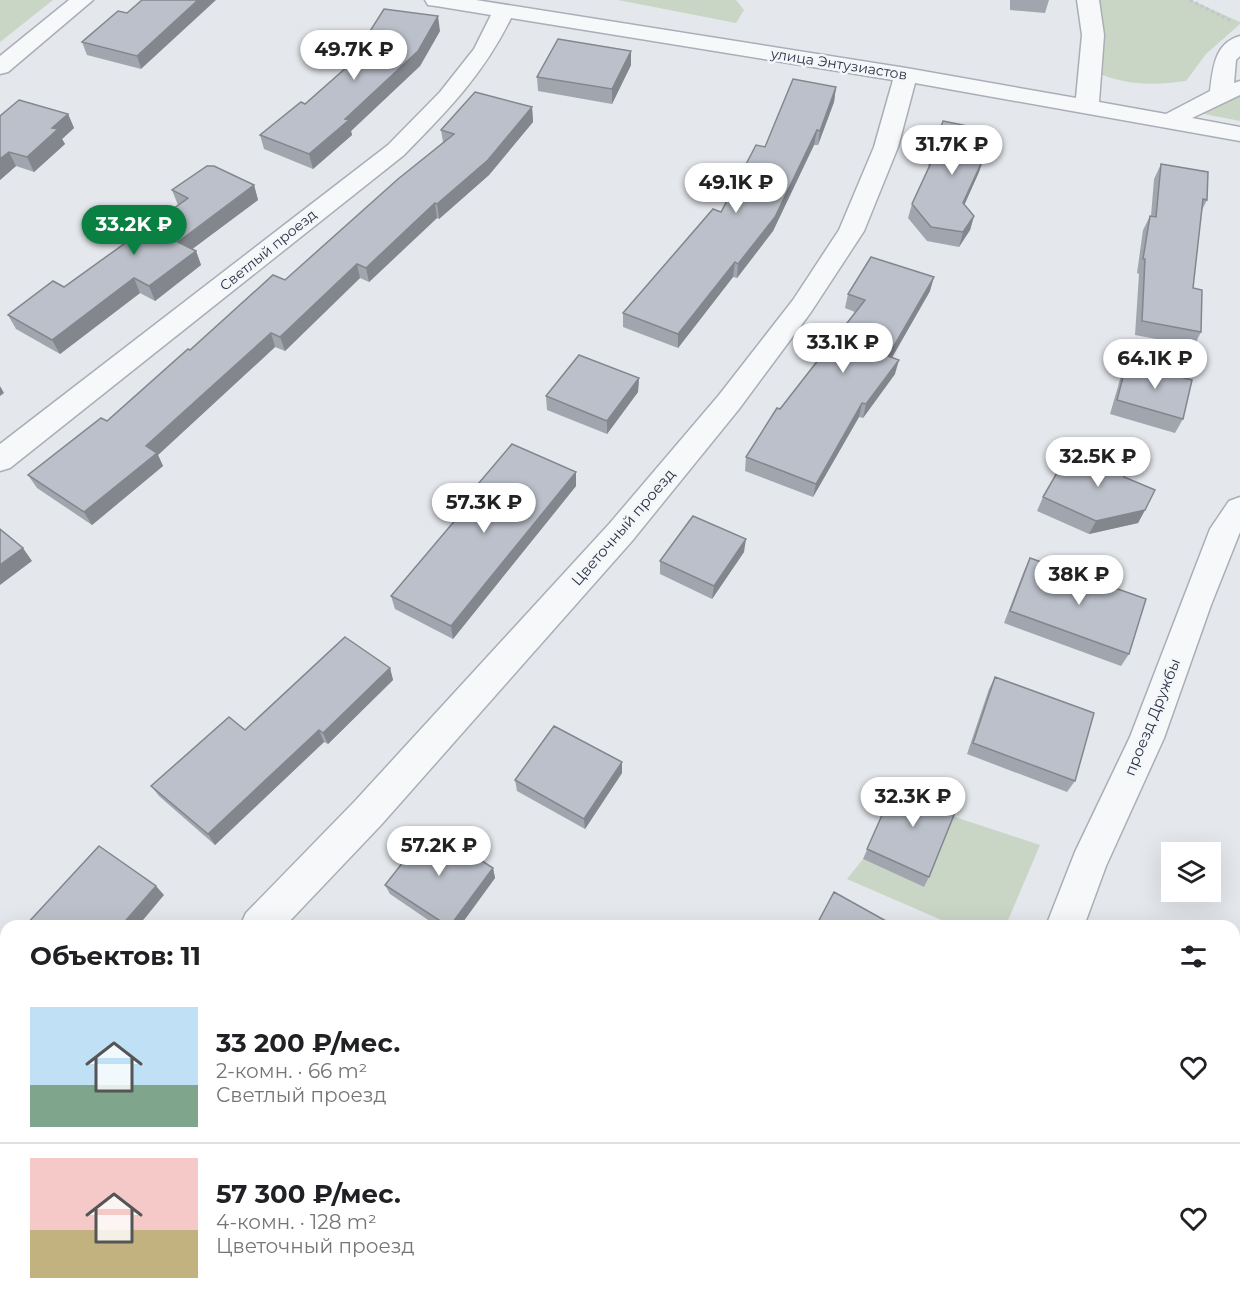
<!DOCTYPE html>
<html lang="ru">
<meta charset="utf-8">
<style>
body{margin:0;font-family:Montserrat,sans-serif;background:#f6f6f6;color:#202124;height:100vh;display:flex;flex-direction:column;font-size:22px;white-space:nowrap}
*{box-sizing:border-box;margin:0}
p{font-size:20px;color:#757577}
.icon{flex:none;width:33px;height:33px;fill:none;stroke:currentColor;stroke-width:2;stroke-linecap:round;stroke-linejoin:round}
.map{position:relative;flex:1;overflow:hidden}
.side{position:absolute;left:0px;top:920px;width:1240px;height:386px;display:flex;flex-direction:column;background:#fff;border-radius:18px 18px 0 0;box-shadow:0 6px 24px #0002}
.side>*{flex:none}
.controls{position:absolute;left:1161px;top:842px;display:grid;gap:12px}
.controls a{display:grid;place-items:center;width:60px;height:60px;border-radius:0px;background:#fff;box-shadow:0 6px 24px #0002;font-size:30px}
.price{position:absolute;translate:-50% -51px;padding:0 14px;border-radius:21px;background:#fff;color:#222;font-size:20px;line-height:39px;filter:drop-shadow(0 2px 3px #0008)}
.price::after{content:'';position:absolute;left:50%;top:36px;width:18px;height:14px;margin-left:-9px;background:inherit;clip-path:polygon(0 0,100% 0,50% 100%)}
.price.active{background:#0b8043;color:#fff}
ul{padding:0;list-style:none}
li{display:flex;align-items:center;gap:18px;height:150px;padding:0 30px}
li+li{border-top:2px solid #e0e0e0}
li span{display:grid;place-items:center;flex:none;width:168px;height:120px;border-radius:0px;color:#555}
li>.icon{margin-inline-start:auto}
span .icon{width:72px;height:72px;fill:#fffc;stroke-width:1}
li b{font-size:26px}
h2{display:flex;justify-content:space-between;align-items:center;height:72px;padding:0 30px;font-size:26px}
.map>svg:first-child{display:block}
.green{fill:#c9d6c5}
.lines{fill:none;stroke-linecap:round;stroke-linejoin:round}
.minor-casing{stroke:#a9aeb7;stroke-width:3}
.path{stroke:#c2c5cb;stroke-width:3;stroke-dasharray:3 3;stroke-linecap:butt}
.minor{fill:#f7f8fa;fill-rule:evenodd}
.wall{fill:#a1a5ae}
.shaded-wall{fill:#83868d}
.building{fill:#bbc0ca;stroke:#83868d;stroke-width:1.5}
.labels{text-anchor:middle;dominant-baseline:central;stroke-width:5;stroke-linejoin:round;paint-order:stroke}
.far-street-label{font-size:14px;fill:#2b3445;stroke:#f4f6f9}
.street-label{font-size:15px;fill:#2b3445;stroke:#f4f6f9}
</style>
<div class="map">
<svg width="1240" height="1304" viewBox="0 0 1240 1304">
<rect width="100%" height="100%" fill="#e4e7ec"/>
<!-- green -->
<path class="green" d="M 0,0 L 53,0 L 0,42 Z
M 618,0 L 736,0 L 744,10 L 736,23 Z
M 1094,0 L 1191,0 L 1240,22 L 1240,24 L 1206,54 L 1186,81 C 1156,85 1127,86 1098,73 Z
M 1240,94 L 1240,121 L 1204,114 L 1203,108 Z
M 952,816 L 1040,845 L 1006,925 L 953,925 L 847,879 L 863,859 L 924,887 Z
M 180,1299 L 399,1299 L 396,1304 L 179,1304 Z"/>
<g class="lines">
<!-- minor casing -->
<g class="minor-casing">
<path id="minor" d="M 69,0 L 93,0 L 8,72 L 0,74 L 0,56 Z
M 425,0 L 476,0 L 906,68 L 1076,98 L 1082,35 L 1077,0 L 1099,0 L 1104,35 L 1099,102 L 1166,114 L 1210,91 C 1213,69 1214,43 1240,36 L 1240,56 L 1236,60 L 1234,83 L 1240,81 L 1240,95 L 1192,118 L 1240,127 L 1240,141 L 915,83 L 898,147 L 864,231 L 811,312 L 739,409 L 632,541 L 381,825 L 285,926 L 240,926 L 246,913 L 355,801 L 610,523 L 719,395 L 793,300 L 839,230 L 874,147 L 893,80 L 511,18 C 483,75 448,110 404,155 L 10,468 L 0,471 L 0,444 L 388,145 L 440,92 L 474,49 L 491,15 L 436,6 L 428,5 Z
M 1240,497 L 1240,532 L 1211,605 L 1164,738 L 1106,866 L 1084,926 L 1046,926 L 1075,852 L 1130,737 L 1210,529 L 1229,501 Z
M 6,1263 L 6,1299 L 22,1299 L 20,1304 L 0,1304 L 0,1265 Z
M 877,1299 L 921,1299 L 919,1304 L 875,1304 Z"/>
</g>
<!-- path -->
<path class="path" d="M 1190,0 L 1231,21"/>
<!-- minor -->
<use href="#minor" class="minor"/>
</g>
<!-- wall -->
<path class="wall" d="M 1010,0 L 1049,0 L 1045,13 L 1010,10 Z
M 127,13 L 141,69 L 87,55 L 82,42 Z
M 440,31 L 420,66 L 351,131 L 352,135 L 313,169 L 264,149 L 260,135 L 305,104 Z
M 631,51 L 631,65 L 612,104 L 538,91 L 537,77 Z
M 836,87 L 834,102 L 818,145 L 814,145 L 773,231 L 737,278 L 733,277 L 678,348 L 623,327 L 623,313 L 721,212 L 765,147 Z
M 532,107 L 533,122 L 489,175 L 439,219 L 437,218 L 369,282 L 360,278 L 285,351 L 275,347 L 158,455 L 163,466 L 92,525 L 37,488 L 28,475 L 107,421 L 190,350 L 285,280 L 443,142 L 441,130 Z
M 68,114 L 74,128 L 62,139 L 65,144 L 34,172 L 16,166 L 0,180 L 0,116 Z
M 992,131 L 979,172 L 964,205 L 974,216 L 970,230 L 959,247 L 927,241 L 908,218 L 912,204 L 929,166 L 928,165 L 932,151 Z
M 1161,164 L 1207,200 L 1201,212 L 1193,288 L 1201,332 L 1194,346 L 1135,335 L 1139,274 L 1137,273 L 1143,230 L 1150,216 L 1151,216 L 1154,179 Z
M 254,185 L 258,200 L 192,249 L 196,251 L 201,265 L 155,301 L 140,293 L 60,354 L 16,329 L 8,315 L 64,287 L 178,205 L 172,190 Z
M 930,291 L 892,357 L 895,374 L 863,418 L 859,417 L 813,497 L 745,471 L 746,457 L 780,409 L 855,312 L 845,308 L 848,294 Z
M 1127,362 L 1183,419 L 1175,433 L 1110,414 L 1121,376 Z
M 639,378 L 638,392 L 607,434 L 547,410 L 546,396 Z
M 1125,477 L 1145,510 L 1138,523 L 1089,534 L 1037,511 L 1043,497 Z
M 576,486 L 453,639 L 395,609 L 391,596 L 464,511 L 462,503 Z
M 744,552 L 712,599 L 660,574 L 660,561 Z
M 1030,558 L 1129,654 L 1121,666 L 1004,623 L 1024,571 Z
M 390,668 L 393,680 L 328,744 L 324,742 L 215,845 L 159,796 L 151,786 L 245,730 Z
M 995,677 L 1075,781 L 1067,792 L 967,754 L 989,689 Z
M 622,762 L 622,773 L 585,829 L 517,791 L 515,780 Z
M 898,779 L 929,877 L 924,887 L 863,859 Z
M 493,868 L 495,878 L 460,926 L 437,926 L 390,894 L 385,885 Z
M 991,1299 L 1062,1299 L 1068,1304 L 989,1304 Z"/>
<!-- shaded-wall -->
<path class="shaded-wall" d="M 198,0 L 216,0 L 141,69 L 137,56 Z
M 438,16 L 440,31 L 420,66 L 351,131 L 352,135 L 313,169 L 309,154 Z
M 631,51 L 631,65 L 612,104 L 612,89 Z
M 836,87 L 834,102 L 818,145 L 820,131 Z
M 532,107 L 533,122 L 489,175 L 439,219 L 437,204 Z
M 68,114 L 74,128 L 62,139 L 65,144 L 34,172 L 27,157 L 52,128 Z
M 817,130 L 814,145 L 773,231 L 737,278 L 738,264 Z
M 992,131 L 979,172 L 959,217 L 963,203 Z
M 9,152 L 16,166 L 0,180 L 0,159 Z
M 254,185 L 258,200 L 183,256 L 178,242 Z
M 435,203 L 437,218 L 369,282 L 366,268 Z
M 974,216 L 970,230 L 959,247 L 963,232 Z
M 196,251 L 201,265 L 155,301 L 149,286 Z
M 735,262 L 733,277 L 678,348 L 678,334 Z
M 357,264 L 360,278 L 285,351 L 280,337 Z
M 934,277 L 930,291 L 885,370 L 888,356 Z
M 134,278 L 140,293 L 60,354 L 52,340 Z
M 271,333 L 275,347 L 158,455 L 163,466 L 92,525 L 84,512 L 146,446 Z
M 899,360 L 895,374 L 863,418 L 866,404 Z
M 639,378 L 638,392 L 607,434 L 607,421 Z
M 0,386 L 4,393 L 0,396 Z
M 862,403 L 859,417 L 813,497 L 816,484 Z
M 576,472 L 576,486 L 453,639 L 451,626 Z
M 1145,510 L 1138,523 L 1089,534 L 1096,521 Z
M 746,539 L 744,552 L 712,599 L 714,586 Z
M 23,548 L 32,561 L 0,585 L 0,565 Z
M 390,668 L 393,680 L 328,744 L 323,733 Z
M 319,730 L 324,742 L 215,845 L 208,834 Z
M 622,762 L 622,773 L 585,829 L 584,819 Z
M 493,868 L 495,878 L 460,926 L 450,926 Z
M 156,886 L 164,895 L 138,926 L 121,926 Z
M 6,1057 L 6,1083 L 1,1092 L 0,1067 Z"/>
<!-- building -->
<path class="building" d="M 142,0 L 198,0 L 137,56 L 82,42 L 118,11 L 127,13 Z
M 384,9 L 438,16 L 418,51 L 345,119 L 349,120 L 309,154 L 260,135 L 301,102 L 305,104 L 348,66 Z
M 558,39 L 631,51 L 612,89 L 537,77 Z
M 793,79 L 836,87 L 820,131 L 817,130 L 775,217 L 738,264 L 735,262 L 678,334 L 623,313 L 713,209 L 721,212 L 756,145 L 765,147 Z
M 475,92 L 532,107 L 488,160 L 437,204 L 435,203 L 366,268 L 357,264 L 280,337 L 271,333 L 146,446 L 157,453 L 84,512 L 28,475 L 101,418 L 107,421 L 188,349 L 190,350 L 273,275 L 285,280 L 398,179 L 454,134 L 441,130 Z
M 19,100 L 68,114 L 52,128 L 58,129 L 27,157 L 9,152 L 0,159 L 0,116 Z
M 943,121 L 992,131 L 984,157 L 963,203 L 974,216 L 963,232 L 931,227 L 912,204 L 936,152 L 932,151 Z
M 1161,164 L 1208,172 L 1207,200 L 1203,199 L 1193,288 L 1202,290 L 1201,332 L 1142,321 L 1145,259 L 1143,259 L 1150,216 L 1156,217 Z
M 207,166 L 214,166 L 254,185 L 178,242 L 196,251 L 149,286 L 134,278 L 52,340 L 8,315 L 53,281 L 64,287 L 188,198 L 172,190 Z
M 871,257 L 934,277 L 888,356 L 899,360 L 866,404 L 862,403 L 816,484 L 746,457 L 777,408 L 780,409 L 865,300 L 848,294 Z
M 579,355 L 639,378 L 607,421 L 546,396 Z
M 1127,362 L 1192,380 L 1183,419 L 1117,400 Z
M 512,444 L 576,472 L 451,626 L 391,596 L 468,505 L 462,503 Z
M 1097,451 L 1131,465 L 1124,477 L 1155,490 L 1145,510 L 1096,521 L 1043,497 L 1069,452 L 1091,462 Z
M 693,516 L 746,539 L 714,586 L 660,561 Z
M 0,529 L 23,548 L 0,565 Z
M 1030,558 L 1146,599 L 1129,654 L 1010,611 Z
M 345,637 L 390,668 L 323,733 L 319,730 L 208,834 L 151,786 L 229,717 L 245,730 Z
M 995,677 L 1094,713 L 1075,781 L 973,743 Z
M 554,726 L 622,762 L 584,819 L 515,780 Z
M 898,779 L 958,805 L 929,877 L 867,849 Z
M 430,828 L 493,868 L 450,926 L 448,926 L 385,885 Z
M 99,846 L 156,886 L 121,926 L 25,926 Z
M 834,892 L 895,926 L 816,926 Z
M 0,975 L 6,977 L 6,1057 L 0,1067 Z
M 1234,1076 L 1240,1107 L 1240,1197 L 1234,1201 Z
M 503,1299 L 630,1299 L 628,1304 L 507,1304 L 502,1301 Z
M 761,1299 L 829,1299 L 827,1304 L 759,1304 Z
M 998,1299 L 1062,1299 L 1068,1301 L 1068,1304 L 997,1304 Z"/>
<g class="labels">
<!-- far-street labels -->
<g class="far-street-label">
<text transform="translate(839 64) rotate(9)">улица Энтузиастов</text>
<text transform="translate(268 250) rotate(-39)">Светлый проезд</text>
</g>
<!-- street labels -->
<g class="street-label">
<text transform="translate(623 527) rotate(-49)">Цветочный проезд</text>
<text transform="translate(1152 717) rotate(-68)">проезд Дружбы</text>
</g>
</g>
</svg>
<div class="controls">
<a><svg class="icon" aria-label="layers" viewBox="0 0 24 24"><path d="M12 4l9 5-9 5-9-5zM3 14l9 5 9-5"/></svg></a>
</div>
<b class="price" style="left:354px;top:81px">49.7K ₽</b>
<b class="price" style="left:952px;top:176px">31.7K ₽</b>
<b class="price" style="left:736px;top:214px">49.1K ₽</b>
<b class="price active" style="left:134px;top:256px">33.2K ₽</b>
<b class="price" style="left:843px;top:374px">33.1K ₽</b>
<b class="price" style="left:1155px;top:390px">64.1K ₽</b>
<b class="price" style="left:1098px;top:488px">32.5K ₽</b>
<b class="price" style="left:484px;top:534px">57.3K ₽</b>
<b class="price" style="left:1079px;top:606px">38K ₽</b>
<b class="price" style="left:913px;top:828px">32.3K ₽</b>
<b class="price" style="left:439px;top:877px">57.2K ₽</b>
<section class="side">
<h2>Объектов: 11<svg class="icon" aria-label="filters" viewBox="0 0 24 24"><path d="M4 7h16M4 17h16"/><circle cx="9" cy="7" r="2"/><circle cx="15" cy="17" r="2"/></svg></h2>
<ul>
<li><span style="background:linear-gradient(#bfe0f5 65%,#7fa58c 0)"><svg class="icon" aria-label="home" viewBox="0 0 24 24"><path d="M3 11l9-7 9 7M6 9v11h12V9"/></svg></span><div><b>33 200 ₽/мес.</b><p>2-комн. · 66 m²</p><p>Светлый проезд</p></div><svg class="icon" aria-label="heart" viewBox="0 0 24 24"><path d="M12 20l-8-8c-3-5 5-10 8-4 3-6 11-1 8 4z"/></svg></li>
<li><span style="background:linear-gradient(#f6c9c9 60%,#c2b280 0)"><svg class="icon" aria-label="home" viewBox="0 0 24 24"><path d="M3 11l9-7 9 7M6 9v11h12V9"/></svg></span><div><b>57 300 ₽/мес.</b><p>4-комн. · 128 m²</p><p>Цветочный проезд</p></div><svg class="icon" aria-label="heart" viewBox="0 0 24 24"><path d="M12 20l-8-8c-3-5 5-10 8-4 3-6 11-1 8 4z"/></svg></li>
</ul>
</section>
</div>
